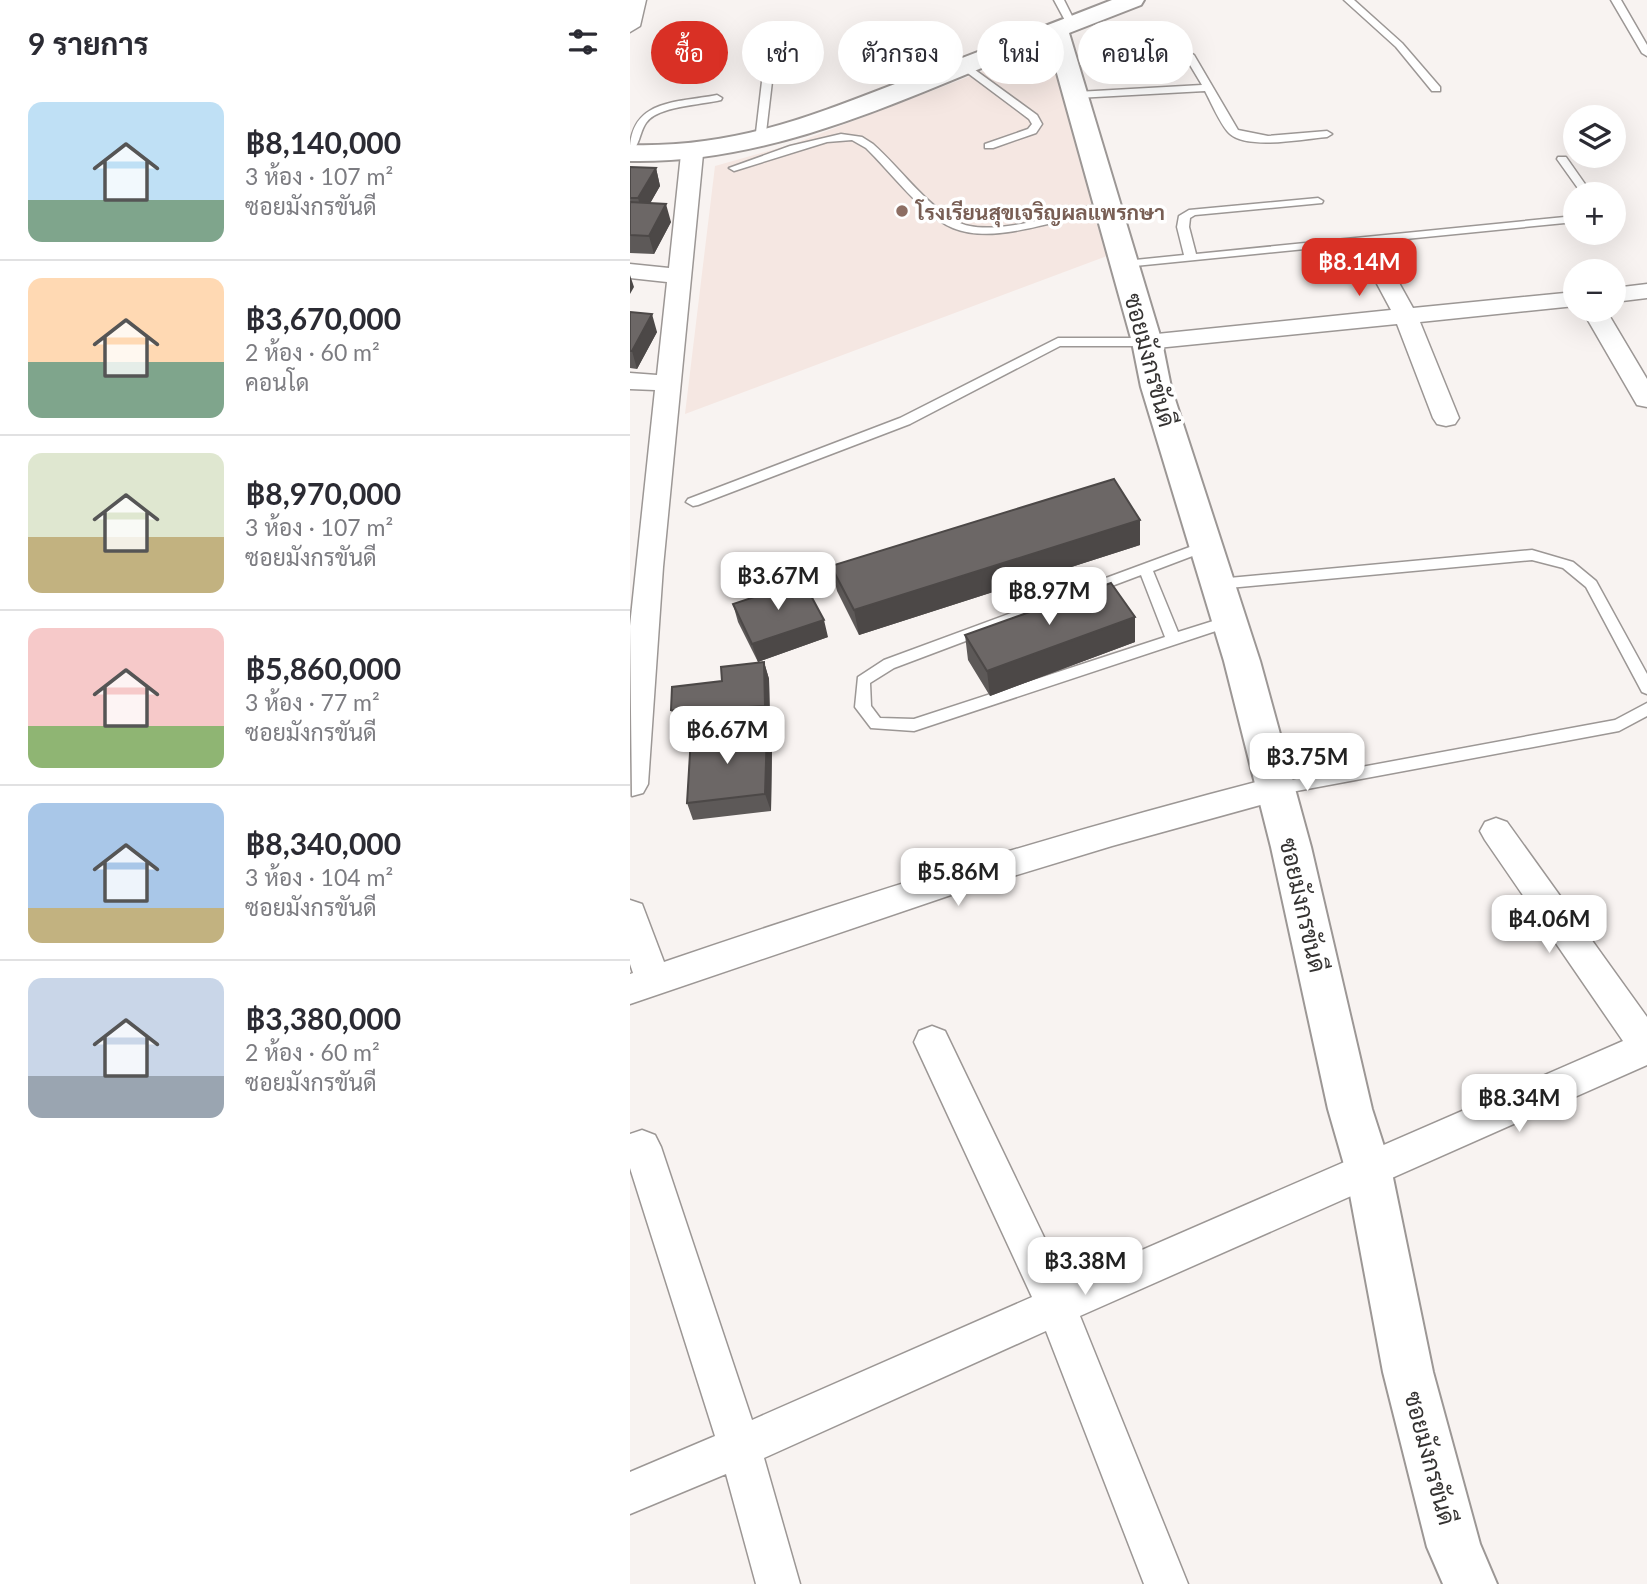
<!DOCTYPE html>
<html lang="th">
<meta charset="utf-8">
<style>
body{margin:0;font-family:Lato,Sarabun,sans-serif;background:#f2f2f3;color:#2b2b33;height:100vh;display:flex;flex-direction:column;font-size:26px;white-space:nowrap}
*{box-sizing:border-box;margin:0}
p{font-size:23px;color:#7c7c81}
.icon{flex:none;width:38px;height:38px;fill:none;stroke:currentColor;stroke-width:2;stroke-linecap:round;stroke-linejoin:round}
.map{position:relative;flex:1;overflow:hidden}
.panel{display:flex;flex-direction:column;background:#fff;width:630px}
.panel>*{flex:none}
.guide{position:absolute;left:21px;top:21px;width:665px;height:63px;display:flex;gap:14px}
.tools{position:absolute;left:933px;top:105px;display:grid;gap:14px}
.tools a{display:grid;place-items:center;width:63px;height:63px;border-radius:50%;background:#fff;box-shadow:0 7px 28px #0002;font-size:35px}
.price{position:absolute;translate:-50% -60px;padding:0 16px;border-radius:14px;background:#fff;color:#222;font-size:23px;line-height:46px;filter:drop-shadow(0 2px 4px #0008)}
.price::after{content:'';position:absolute;left:50%;top:42px;width:21px;height:16px;margin-left:-10px;background:inherit;clip-path:polygon(0 0,100% 0,50% 100%)}
.price.active{background:#d93025;color:#fff}
ul{padding:0;list-style:none}
li{display:flex;align-items:center;gap:21px;height:175px;padding:0 28px}
li+li{border-top:2px solid #e1e1e2}
li span{display:grid;place-items:center;flex:none;width:196px;height:140px;border-radius:14px;color:#555}
li>.icon{margin-inline-start:auto}
span .icon{width:84px;height:84px;fill:#fffc;stroke-width:1}
li b{font-size:30px}
h2{display:flex;justify-content:space-between;align-items:center;height:84px;padding:0 28px;font-size:30px}
.chip{padding:0 24px;border-radius:32px;background:#fff;box-shadow:0 7px 28px #0002;font-size:24px;line-height:63px}
.chip.active{background:#d93025;color:#fff}
main{display:flex;flex:1;min-height:0}
.map>svg:first-child{display:block}
.built{fill:#f5e7e2}
.lines{fill:none;stroke-linecap:round;stroke-linejoin:round}
.service-casing{stroke:#9c9795;stroke-width:3}
.minor-casing{stroke:#9c9795;stroke-width:3}
.tertiary-casing{stroke:#9c9795;stroke-width:4}
.service{fill:#fff;fill-rule:evenodd}
.minor{fill:#fff;fill-rule:evenodd}
.tertiary{fill:#fff;fill-rule:evenodd}
.wall{fill:#5d5958}
.shaded-wall{fill:#4c4847}
.building{fill:#6c6766;stroke:#4c4847;stroke-width:2}
.education-dot{fill:#8d6e63;stroke:#fff;stroke-width:2.5}
.labels{text-anchor:middle;dominant-baseline:central;stroke-width:7;stroke-linejoin:round;paint-order:stroke}
.far-education-label{font-size:21px;font-weight:bold;fill:#785e54;stroke:#fff;text-anchor:start}
.street-label{font-size:24px;fill:#353332;stroke:#fff}
</style>
<main>
<section class="panel">
<h2>9 รายการ<svg class="icon" aria-label="filters" viewBox="0 0 24 24"><path d="M4 7h16M4 17h16"/><circle cx="9" cy="7" r="2"/><circle cx="15" cy="17" r="2"/></svg></h2>
<ul>
<li><span style="background:linear-gradient(#bfe0f5 70%,#7fa58c 0)"><svg class="icon" aria-label="home" viewBox="0 0 24 24"><path d="M3 11l9-7 9 7M6 9v11h12V9"/></svg></span><div><b>฿8,140,000</b><p>3 ห้อง · 107 m²</p><p>ซอยมังกรขันดี</p></div></li>
<li><span style="background:linear-gradient(#ffd9b3 60%,#7fa58c 0)"><svg class="icon" aria-label="home" viewBox="0 0 24 24"><path d="M3 11l9-7 9 7M6 9v11h12V9"/></svg></span><div><b>฿3,670,000</b><p>2 ห้อง · 60 m²</p><p>คอนโด</p></div></li>
<li><span style="background:linear-gradient(#dfe7d0 60%,#c2b280 0)"><svg class="icon" aria-label="home" viewBox="0 0 24 24"><path d="M3 11l9-7 9 7M6 9v11h12V9"/></svg></span><div><b>฿8,970,000</b><p>3 ห้อง · 107 m²</p><p>ซอยมังกรขันดี</p></div></li>
<li><span style="background:linear-gradient(#f6c9c9 70%,#8fb573 0)"><svg class="icon" aria-label="home" viewBox="0 0 24 24"><path d="M3 11l9-7 9 7M6 9v11h12V9"/></svg></span><div><b>฿5,860,000</b><p>3 ห้อง · 77 m²</p><p>ซอยมังกรขันดี</p></div></li>
<li><span style="background:linear-gradient(#a9c7e8 75%,#c2b280 0)"><svg class="icon" aria-label="home" viewBox="0 0 24 24"><path d="M3 11l9-7 9 7M6 9v11h12V9"/></svg></span><div><b>฿8,340,000</b><p>3 ห้อง · 104 m²</p><p>ซอยมังกรขันดี</p></div></li>
<li><span style="background:linear-gradient(#c9d6e8 70%,#9aa5b1 0)"><svg class="icon" aria-label="home" viewBox="0 0 24 24"><path d="M3 11l9-7 9 7M6 9v11h12V9"/></svg></span><div><b>฿3,380,000</b><p>2 ห้อง · 60 m²</p><p>ซอยมังกรขันดี</p></div></li>
</ul>
</section>
<div class="map">
<svg width="1017" height="1584" viewBox="0 0 1017 1584">
<rect width="100%" height="100%" fill="#f8f3f1"/>
<!-- built -->
<path class="built" d="M 419,46 L 477,256 L 55,414 L 85,166 L 163,144 Z"/>
<g class="lines">
<!-- service casing -->
<g class="service-casing">
<path id="service" d="M 424,0 L 434,0 L 446,24 L 444,26 L 438,26 Z
M 714,0 L 724,0 L 772,43 L 810,87 L 810,91 L 802,91 L 766,47 Z
M 981,0 L 991,0 L 1017,45 L 1017,56 L 1012,53 Z
M 559,52 L 564,55 L 608,130 L 638,136 L 697,131 L 702,134 L 697,137 C 674,139 618,150 600,134 C 591,126 581,102 575,91 L 447,98 L 442,95 L 447,92 L 572,85 L 554,55 Z
M 331,64 L 337,64 L 407,115 L 412,124 L 406,133 L 363,148 L 355,148 L 355,144 L 398,129 L 402,124 L 399,119 L 331,68 Z
M 138,70 L 143,73 L 135,141 L 130,144 L 125,141 L 133,73 Z
M 87,95 L 92,98 L 91,100 C 71,105 27,106 16,123 C 9,133 10,147 0,152 C 0,99 46,103 87,95 Z
M 211,134 L 232,137 L 243,144 C 271,169 294,203 326,221 C 360,241 442,210 479,201 L 484,204 C 471,214 436,220 418,224 C 388,231 353,240 323,228 C 294,217 259,170 236,148 L 222,140 L 197,142 L 104,171 L 99,168 L 160,146 Z
M 928,157 L 936,157 L 962,194 L 952,194 L 927,159 Z
M 688,198 L 693,201 L 692,203 L 565,215 L 560,218 L 559,227 L 566,254 L 945,216 L 945,222 L 495,267 L 489,264 L 495,261 L 554,255 L 547,227 L 549,216 L 559,210 Z
M 428,338 L 517,338 L 523,342 L 517,346 L 430,346 L 280,424 L 68,505 L 63,506 L 56,502 L 58,499 L 270,418 Z
M 576,541 L 581,543 L 583,546 L 581,549 L 523,571 L 548,632 L 599,616 L 606,621 L 604,625 L 284,731 L 241,728 L 225,707 L 228,677 L 254,660 ZM 511,575 L 535,637 L 284,719 L 250,718 L 241,706 L 240,683 L 264,668 Z
M 902,550 L 943,562 L 966,581 L 1017,674 L 1017,694 L 1012,692 L 956,587 L 933,568 L 902,560 L 588,589 L 581,584 L 588,579 Z
M 1017,703 L 1017,716 L 989,731 L 645,795 L 639,793 L 637,789 L 639,785 L 645,783 L 985,720 Z"/>
</g>
<!-- minor casing -->
<g class="minor-casing">
<path id="minor" d="M 0,0 L 16,0 L 10,26 L 0,32 Z
M 62,148 L 69,150 L 73,154 L 33,567 L 18,784 L 13,793 L 2,796 L 0,626 L 25,390 L 0,389 L 0,373 L 27,375 L 37,282 L 0,278 L 0,264 L 39,268 L 51,154 L 55,150 Z
M 742,247 L 750,249 L 753,254 L 783,308 L 945,292 L 945,306 L 790,322 L 829,418 L 825,424 L 816,426 L 807,424 L 803,418 L 767,324 L 517,349 L 508,347 L 505,342 L 508,337 L 517,335 L 761,310 L 731,254 L 734,249 Z
M 1017,284 L 1017,298 L 984,302 L 984,288 Z
M 952,310 L 976,310 L 1017,379 L 1017,407 L 1007,405 Z
M 645,777 L 656,780 L 661,789 L 656,798 L 482,846 L 321,895 L 0,1004 L 0,974 L 3,973 L 0,964 L 0,900 L 12,904 L 34,962 C 235,893 439,830 645,777 Z
M 866,818 L 877,822 L 1017,1017 L 1017,1065 L 450,1316 L 558,1584 L 514,1584 L 416,1331 L 134,1458 L 170,1584 L 126,1584 L 96,1474 L 0,1514 L 0,1472 L 85,1436 L 0,1168 L 0,1134 L 12,1130 L 25,1135 L 31,1147 L 122,1420 L 402,1297 L 284,1042 L 289,1031 L 302,1026 L 315,1031 L 436,1283 L 993,1041 L 855,840 L 850,831 L 855,822 Z"/>
</g>
<!-- tertiary casing -->
<g class="tertiary-casing">
<path id="tertiary" d="M 482,0 L 514,0 L 511,5 L 439,33 L 532,342 L 541,387 L 630,661 L 681,847 L 742,1109 L 761,1168 L 803,1372 L 850,1544 L 867,1584 L 813,1584 L 797,1547 L 753,1372 L 715,1168 L 698,1109 L 641,847 L 594,661 L 511,387 L 502,342 L 418,41 C 283,94 148,164 0,161 L 0,145 C 108,148 184,115 283,77 C 349,51 416,26 482,0 Z"/>
</g>
<!-- service -->
<use href="#service" class="service"/>
<!-- minor -->
<use href="#minor" class="minor"/>
<!-- tertiary -->
<use href="#tertiary" class="tertiary"/>
</g>
<!-- wall -->
<path class="wall" d="M 0,167 L 26,168 L 30,186 L 20,203 L 41,222 L 24,254 L 0,253 Z
M 0,312 L 27,332 L 7,369 L 0,368 Z
M 510,545 L 229,635 L 207,591 L 201,566 Z
M 103,604 L 198,637 L 128,662 L 108,622 Z
M 505,617 L 505,642 L 360,696 L 338,660 L 335,635 Z
M 134,662 L 139,679 L 140,723 L 124,725 L 124,730 L 137,729 L 142,746 L 141,811 L 63,820 L 57,803 L 60,744 L 57,736 L 57,728 L 48,727 L 41,710 L 92,681 Z"/>
<!-- shaded-wall -->
<path class="shaded-wall" d="M 26,168 L 30,186 L 13,216 L 8,198 Z
M 36,204 L 41,222 L 24,254 L 19,236 Z
M 0,275 L 4,287 L 0,294 Z
M 22,314 L 27,332 L 7,369 L 2,351 Z
M 510,520 L 510,545 L 229,635 L 224,610 Z
M 505,617 L 505,642 L 360,696 L 357,671 Z
M 194,620 L 198,637 L 128,662 L 122,644 Z
M 134,662 L 139,679 L 140,723 L 135,706 Z
M 119,707 L 124,725 L 125,745 L 119,728 Z
M 137,729 L 142,746 L 141,811 L 135,794 Z"/>
<!-- building -->
<path class="building" d="M 0,167 L 26,168 L 8,198 L 0,198 Z
M 0,202 L 36,204 L 19,236 L 0,235 Z
M 0,312 L 22,314 L 2,351 L 0,351 Z
M 484,479 L 510,520 L 224,610 L 201,566 Z
M 173,581 L 194,620 L 122,644 L 103,604 Z
M 481,583 L 505,617 L 357,671 L 335,635 Z
M 134,662 L 135,706 L 119,707 L 119,728 L 57,736 L 57,711 L 41,710 L 42,687 L 92,681 L 91,667 Z
M 137,729 L 135,794 L 57,803 L 61,737 Z"/>
<!-- markers -->
<circle class="education-dot" cx="272" cy="211" r="7"/>
<g class="labels">
<!-- far-education labels -->
<g class="far-education-label">
<text x="286" y="211">โรงเรียนสุขเจริญผลแพรกษา</text>
</g>
<!-- street labels -->
<g class="street-label">
<text transform="translate(521 360) rotate(75)">ซอยมังกรขันดี</text>
<text transform="translate(674 905) rotate(77)">ซอยมังกรขันดี</text>
<text transform="translate(801 1458) rotate(75)">ซอยมังกรขันดี</text>
</g>
</g>
</svg>
<div class="tools">
<a><svg class="icon" aria-label="layers" viewBox="0 0 24 24"><path d="M12 4l9 5-9 5-9-5zM3 14l9 5 9-5"/></svg></a>
<a>+</a>
<a>−</a>
</div>
<b class="price active" style="left:729px;top:298px">฿8.14M</b>
<b class="price" style="left:148px;top:612px">฿3.67M</b>
<b class="price" style="left:419px;top:627px">฿8.97M</b>
<b class="price" style="left:97px;top:766px">฿6.67M</b>
<b class="price" style="left:677px;top:793px">฿3.75M</b>
<b class="price" style="left:328px;top:908px">฿5.86M</b>
<b class="price" style="left:919px;top:955px">฿4.06M</b>
<b class="price" style="left:889px;top:1134px">฿8.34M</b>
<b class="price" style="left:455px;top:1297px">฿3.38M</b>
<div class="guide">
<a class="chip active">ซื้อ</a>
<a class="chip">เช่า</a>
<a class="chip">ตัวกรอง</a>
<a class="chip">ใหม่</a>
<a class="chip">คอนโด</a>
</div>
</div>
</main>
